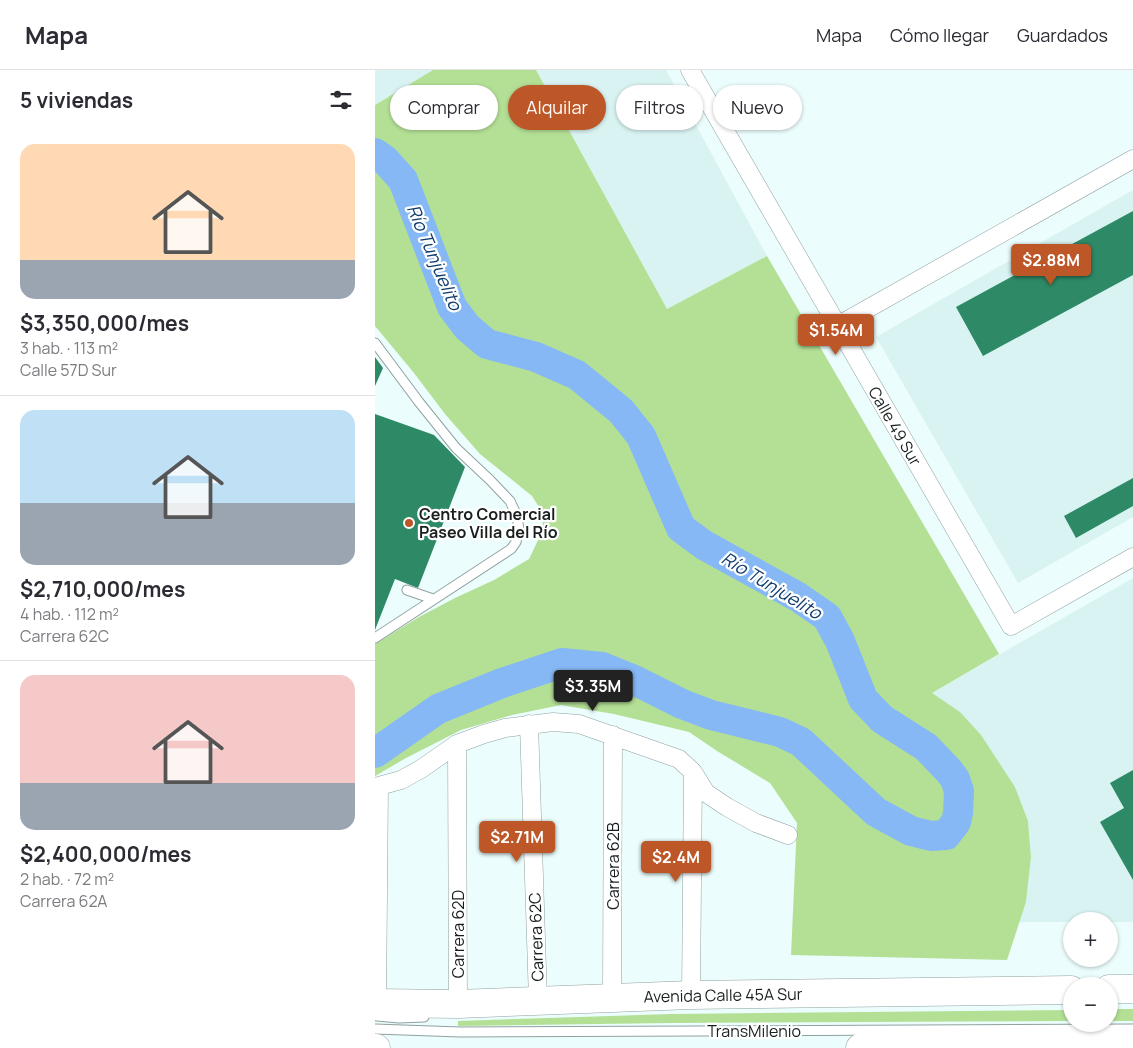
<!DOCTYPE html>
<html lang="es">
<meta charset="utf-8">
<style>
body{margin:0;font-family:Manrope,sans-serif;background:#f7f7f7;color:#2b2b33;height:100vh;display:flex;flex-direction:column;font-size:19px;white-space:nowrap}
*{box-sizing:border-box;margin:0}
p{font-size:16px;color:#7c7c81}
.icon{flex:none;width:28px;height:28px;fill:none;stroke:currentColor;stroke-width:2;stroke-linecap:round;stroke-linejoin:round}
.map{position:relative;flex:1;overflow:hidden}
.details{display:flex;flex-direction:column;background:#fff;width:375px}
.details>*{flex:none}
.guide{position:absolute;left:15px;top:15px;width:475px;height:45px;display:flex;gap:10px}
.tools{position:absolute;left:688px;top:842px;display:grid;gap:10px}
.tools a{display:grid;place-items:center;width:55px;height:55px;border-radius:50%;background:#fff;box-shadow:0 1px 4px #0004;font-size:25px}
.price{position:absolute;translate:-50% -42px;padding:0 11px;border-radius:5px;background:#bd5727;color:#fff;font-size:16px;line-height:32px;filter:drop-shadow(0 1px 2px #0008)}
.price::after{content:'';position:absolute;left:50%;top:30px;width:15px;height:11px;margin-left:-8px;background:inherit;clip-path:polygon(0 0,100% 0,50% 100%)}
.price.on{background:#222;color:#fff}
ul{padding:0;list-style:none}
li{display:grid;align-content:center;gap:10px;height:265px;padding:0 20px}
li+li{border-top:1px solid #e1e1e2}
li span{display:grid;place-items:center;height:155px;border-radius:15px;color:#555}
li>.icon{margin-inline-start:auto}
span .icon{width:90px;height:90px;fill:#fffc;stroke-width:1}
li b{font-size:21px}
h2{display:flex;justify-content:space-between;align-items:center;height:60px;padding:0 20px;font-size:21px}
.pill{padding:0 18px;border-radius:22px;background:#fff;box-shadow:0 1px 4px #0004;font-size:18px;line-height:45px}
.pill.on{background:#bd5727;color:#fff}
header{display:flex;align-items:center;gap:30px;box-sizing:border-box;height:70px;padding:0 25px;background:#fff;border-bottom:1px solid #e1e1e2}
header strong{font-size:24px}
nav{display:flex;gap:28px;margin-inline-start:auto;font-size:18px}
main{display:flex;flex:1;min-height:0}
.map>svg:first-child{display:block}
.built{fill:#d8f3f2}
.green{fill:#b4e096}
.lines{fill:none;stroke-linecap:round;stroke-linejoin:round}
.river{stroke:#85b8f5;stroke-width:30}
.building{fill:#2e8a66}
.lane-casing{stroke:#90a1a0;stroke-width:11}
.street-casing{stroke:#90a1a0;stroke-width:19}
.highway-casing{stroke:#90a1a0;stroke-width:29}
.lane{stroke:#fff;stroke-width:9}
.street{stroke:#fff;stroke-width:18}
.highway{stroke:#fff;stroke-width:28}
.poi-dot{fill:#bd5727;stroke:#fff;stroke-width:2}
.labels{text-anchor:middle;dominant-baseline:central;stroke-width:4.5;stroke-linejoin:round;paint-order:stroke}
.street-label{font-size:16px;fill:#191f1f;stroke:#fff}
.poi-label{font-size:16px;font-weight:bold;fill:#191f1f;stroke:#fff;text-anchor:start}
.water-label{font-size:18px;font-style:italic;fill:#103d6c;stroke:#fff}
</style>
<header>
<strong>Mapa</strong>
<nav><a>Mapa</a><a>Cómo llegar</a><a>Guardados</a></nav>
</header>
<main>
<section class="details">
<h2>5 viviendas<svg class="icon" aria-label="filters" viewBox="0 0 24 24"><path d="M4 7h16M4 17h16"/><circle cx="9" cy="7" r="2"/><circle cx="15" cy="17" r="2"/></svg></h2>
<ul>
<li><span style="background:linear-gradient(#ffd9b3 75%,#9aa5b1 0)"><svg class="icon" aria-label="home" viewBox="0 0 24 24"><path d="M3 11l9-7 9 7M6 9v11h12V9"/></svg></span><div><b>$3,350,000/mes</b><p>3 hab. · 113 m²</p><p>Calle 57D Sur</p></div></li>
<li><span style="background:linear-gradient(#bfe0f5 60%,#9aa5b1 0)"><svg class="icon" aria-label="home" viewBox="0 0 24 24"><path d="M3 11l9-7 9 7M6 9v11h12V9"/></svg></span><div><b>$2,710,000/mes</b><p>4 hab. · 112 m²</p><p>Carrera 62C</p></div></li>
<li><span style="background:linear-gradient(#f6c9c9 70%,#9aa5b1 0)"><svg class="icon" aria-label="home" viewBox="0 0 24 24"><path d="M3 11l9-7 9 7M6 9v11h12V9"/></svg></span><div><b>$2,400,000/mes</b><p>2 hab. · 72 m²</p><p>Carrera 62A</p></div></li>
</ul>
</section>
<div class="map">
<svg width="758" height="978" viewBox="0 0 758 978">
<rect width="100%" height="100%" fill="#ebfdfc"/>
<!-- built -->
<path class="built" d="M 0,0 L 58,0 L 0,35 Z
M 161,0 L 291,0 L 392,186 L 292,239 Z
M 758,120 L 758,447 L 643,513 L 501,267 Z
M 758,508 L 758,852 L 644,852 L 651,832 L 656,787 L 653,751 L 640,717 L 557,623 Z"/>
<!-- green -->
<path class="green" d="M 58,0 L 161,0 L 292,239 L 392,186 L 624,584 L 557,623 L 585,642 L 606,665 L 640,717 L 653,751 L 656,787 L 651,832 L 632,890 L 416,885 L 422,753 L 395,713 L 342,681 L 314,662 L 239,644 L 186,635 L 137,645 L 86,660 L 31,688 L 0,706 L 0,574 L 44,547 L 80,528 L 119,510 L 154,489 L 166,464 L 169,445 L 157,426 L 105,384 L 70,344 L 39,303 L 0,256 L 0,35 Z
M 734,939 L 758,939 L 758,951 L 734,951 Z
M 696,940 L 696,951 L 296,953 L 83,956 L 83,951 L 296,944 Z"/>
<g class="lines">
<!-- river -->
<path class="river" d="M 0,83 L 10,90 L 28,110 L 77,237 L 92,257 L 112,274 L 161,287 L 202,305 L 246,341 L 266,366 L 306,458 L 329,475 L 423,527 L 452,547 L 465,571 L 488,629 L 507,649 L 551,677 L 574,701 L 580,709 L 584,721 L 583,743 L 581,752 L 571,765 L 556,766 L 536,761 L 501,742 L 426,672 L 405,662 L 336,645 L 307,634 L 259,610 L 227,597 L 187,593 L 127,613 L 63,639 L 0,683"/>
</g>
<!-- building -->
<path class="building" d="M 758,141 L 758,205 L 608,286 L 581,237 Z
M 0,287 L 8,298 L 0,316 Z
M 0,344 L 59,365 L 90,397 L 43,518 L 20,509 L 0,560 Z
M 758,408 L 758,436 L 701,468 L 689,446 Z
M 758,700 L 758,810 L 725,752 L 749,738 L 735,713 Z"/>
<g class="lines">
<!-- lane casing -->
<g class="lane-casing">
<path id="lane" d="M 0,273 L 44,332 L 81,378 L 115,410 L 135,431 L 142,446 L 144,460 L 141,472 L 136,479 L 0,568
M 32,520 L 58,529
M 2,946 L 24,948 L 49,947
M 0,959 L 85,962 L 758,959"/>
</g>
<!-- street casing -->
<g class="street-casing">
<path id="street" d="M 315,0 L 636,556 L 758,487
M 462,256 L 758,89
M 154,654 L 163,930
M 82,674 L 83,934
M 316,925 L 318,702
M 237,927 L 238,665
M 2,933 L 4,716 L 26,710 L 46,699 L 82,674 L 109,664 L 130,658 L 178,652 L 204,654 L 304,689 L 318,702 L 331,723 L 352,737 L 381,753 L 413,765"/>
</g>
<!-- highway casing -->
<g class="highway-casing">
<path id="highway" d="M 734,919 L 758,919
M 0,933 L 83,934 L 316,925 L 696,920
M 0,978 L 1,978
M 485,978 L 758,976"/>
</g>
<!-- lane -->
<use href="#lane" class="lane"/>
<!-- street -->
<use href="#street" class="street"/>
<!-- highway -->
<use href="#highway" class="highway"/>
</g>
<!-- markers -->
<circle class="poi-dot" cx="34" cy="453" r="5"/>
<g class="labels">
<!-- street labels -->
<g class="street-label">
<text transform="translate(520 356) rotate(60)">Calle 49 Sur</text>
<text transform="translate(238 796) rotate(-90)">Carrera 62B</text>
<text transform="translate(83 864) rotate(-90)">Carrera 62D</text>
<text transform="translate(161 867) rotate(-92)">Carrera 62C</text>
<text transform="translate(348 925) rotate(-1)">Avenida Calle 45A Sur</text>
<text x="379" y="961">TransMilenio</text>
</g>
<!-- poi labels -->
<g class="poi-label">
<text x="44" y="444">Centro Comercial<tspan x="44" dy="18">Paseo Villa del Río</tspan></text>
</g>
<!-- water labels -->
<g class="water-label">
<text transform="translate(60 187) rotate(67)">Río Tunjuelito</text>
<text transform="translate(397 515) rotate(31)">Río Tunjuelito</text>
</g>
</g>
</svg>
<div class="tools">
<a>+</a>
<a>−</a>
</div>
<b class="price" style="left:676px;top:216px">$2.88M</b>
<b class="price" style="left:461px;top:286px">$1.54M</b>
<b class="price on" style="left:218px;top:642px">$3.35M</b>
<b class="price" style="left:142px;top:793px">$2.71M</b>
<b class="price" style="left:301px;top:813px">$2.4M</b>
<div class="guide">
<a class="pill">Comprar</a>
<a class="pill on">Alquilar</a>
<a class="pill">Filtros</a>
<a class="pill">Nuevo</a>
</div>
</div>
</main>
